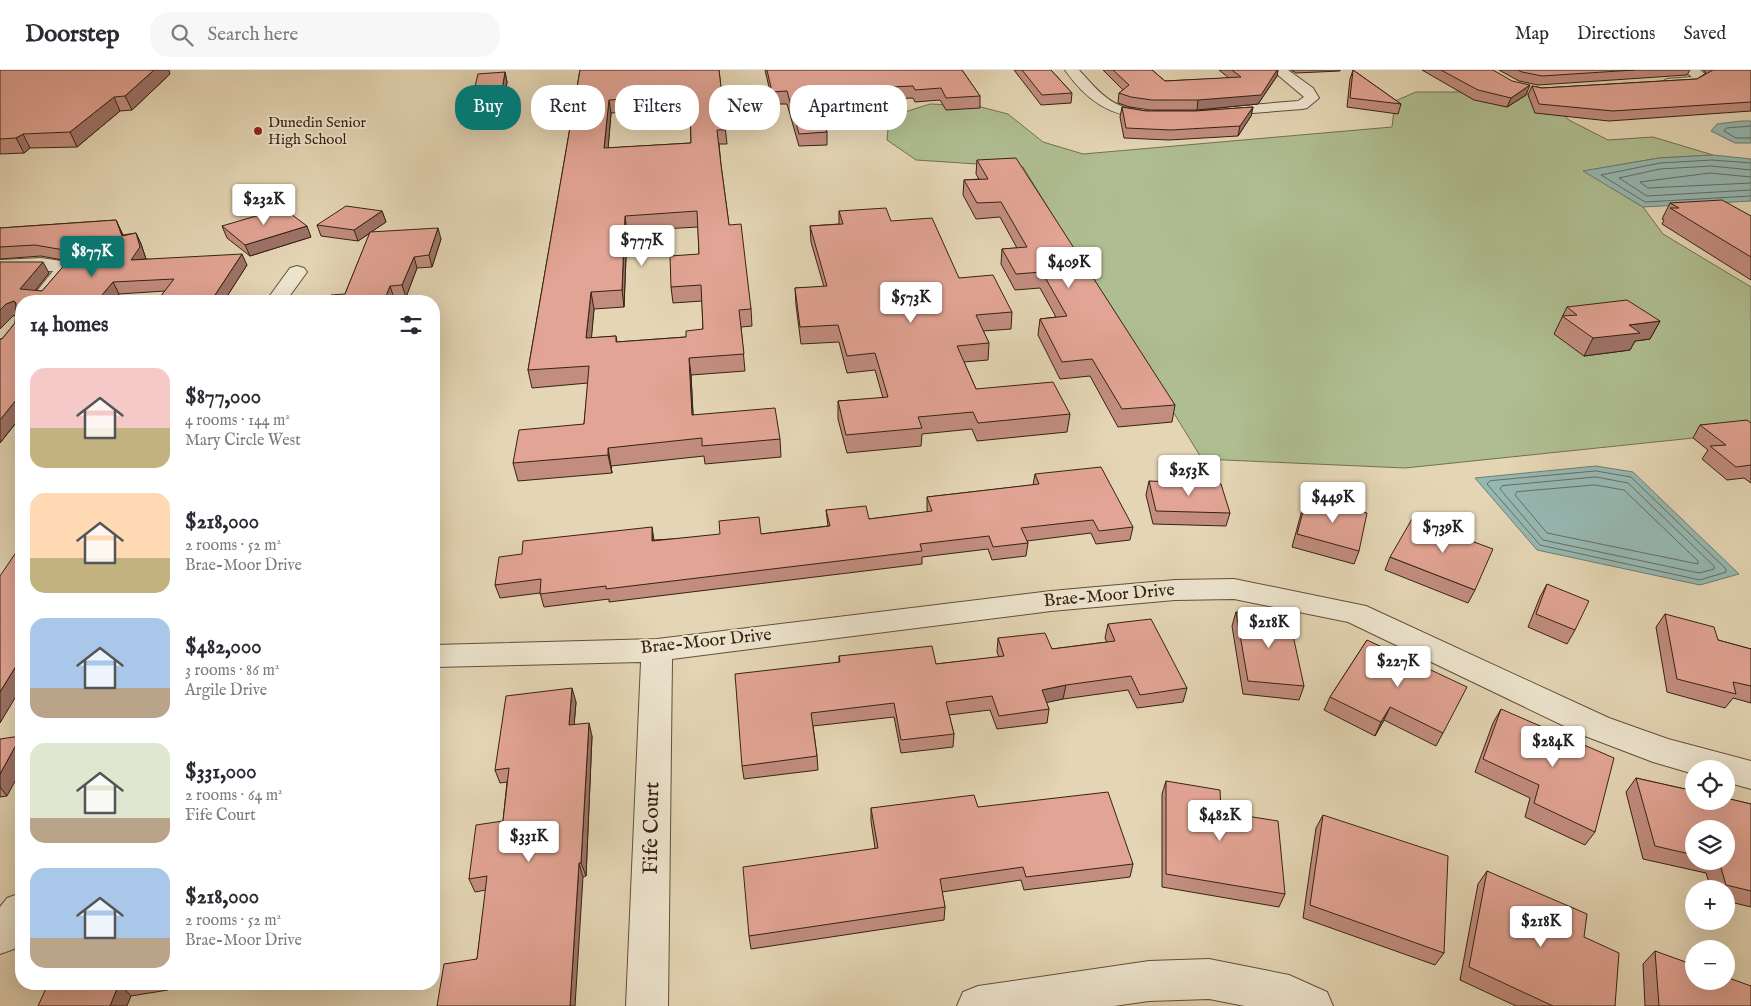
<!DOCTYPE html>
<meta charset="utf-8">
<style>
body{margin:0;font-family:"IM FELL English",serif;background:#f7f7f7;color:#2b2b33;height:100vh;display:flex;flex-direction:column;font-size:19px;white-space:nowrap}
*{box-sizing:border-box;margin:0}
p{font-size:16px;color:#7c7c81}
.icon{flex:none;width:28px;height:28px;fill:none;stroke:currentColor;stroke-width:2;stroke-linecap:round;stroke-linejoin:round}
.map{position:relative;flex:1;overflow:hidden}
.sheet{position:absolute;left:15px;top:225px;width:425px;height:695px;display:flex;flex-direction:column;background:#fff;border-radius:20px;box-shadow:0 5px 20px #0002}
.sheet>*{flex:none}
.guide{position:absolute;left:455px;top:15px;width:475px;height:45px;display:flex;gap:10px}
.buttons{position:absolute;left:1685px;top:690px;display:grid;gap:10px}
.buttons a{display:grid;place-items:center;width:50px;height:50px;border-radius:50%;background:#fff;box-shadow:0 5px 20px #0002;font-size:25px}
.price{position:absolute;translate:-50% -42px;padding:0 11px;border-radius:5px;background:#fff;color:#222;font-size:16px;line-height:32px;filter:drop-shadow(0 1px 2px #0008)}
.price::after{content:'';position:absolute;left:50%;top:30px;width:15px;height:11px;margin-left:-8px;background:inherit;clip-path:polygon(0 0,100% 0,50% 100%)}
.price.selected{background:#0f766e;color:#fff}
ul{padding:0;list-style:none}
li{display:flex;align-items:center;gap:15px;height:125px;padding:0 15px}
li span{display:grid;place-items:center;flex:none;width:140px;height:100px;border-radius:15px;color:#555}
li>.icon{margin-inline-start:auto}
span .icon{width:60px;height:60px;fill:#fffc;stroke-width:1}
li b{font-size:21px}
h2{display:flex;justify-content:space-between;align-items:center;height:60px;padding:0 15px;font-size:21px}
.tag{padding:0 18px;border-radius:20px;background:#fff;box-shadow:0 5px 20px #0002;font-size:18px;line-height:45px}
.tag.selected{background:#0f766e;color:#fff}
header{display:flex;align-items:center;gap:30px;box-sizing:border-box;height:70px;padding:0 25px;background:#fff;border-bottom:1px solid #e1e1e2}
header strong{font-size:24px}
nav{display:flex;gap:28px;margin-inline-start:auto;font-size:18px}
.search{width:350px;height:45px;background:#f7f7f7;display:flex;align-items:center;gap:12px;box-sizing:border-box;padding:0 18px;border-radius:20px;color:#7c7c81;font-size:19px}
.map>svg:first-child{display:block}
.green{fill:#afbe91;stroke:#727052}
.water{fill:#96b8b2;stroke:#707c72}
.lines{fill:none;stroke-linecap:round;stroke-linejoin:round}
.shore{stroke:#666d62;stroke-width:1}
.minor-casing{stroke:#624f3b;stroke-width:2}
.minor{fill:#ede4ce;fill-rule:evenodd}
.wall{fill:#c28d7f;stroke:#362213;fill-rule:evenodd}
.shaded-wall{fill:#9e7368;stroke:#362213}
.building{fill:#e2a494;stroke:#362213;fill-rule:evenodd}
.poi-dot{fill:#8f2418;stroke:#ede4ce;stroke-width:2}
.labels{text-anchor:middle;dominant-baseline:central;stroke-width:4;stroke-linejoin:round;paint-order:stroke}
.far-poi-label{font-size:15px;fill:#362213;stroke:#ede4ce;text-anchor:start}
.street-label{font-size:18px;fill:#362213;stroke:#ede4ce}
.near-street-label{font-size:21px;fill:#362213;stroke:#ede4ce}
</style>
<header>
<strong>Doorstep</strong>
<div class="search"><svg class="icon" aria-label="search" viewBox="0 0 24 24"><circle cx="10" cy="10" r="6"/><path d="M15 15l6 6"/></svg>Search here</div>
<nav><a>Map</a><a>Directions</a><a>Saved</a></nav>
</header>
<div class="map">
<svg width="1751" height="936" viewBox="0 0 1751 936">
<rect width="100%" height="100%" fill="#e4d5b4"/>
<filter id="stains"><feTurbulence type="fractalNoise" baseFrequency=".004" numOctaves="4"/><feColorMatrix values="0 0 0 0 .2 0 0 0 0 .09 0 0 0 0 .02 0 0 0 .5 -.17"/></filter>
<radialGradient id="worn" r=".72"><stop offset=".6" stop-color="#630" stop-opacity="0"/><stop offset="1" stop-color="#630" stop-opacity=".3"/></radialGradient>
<!-- green -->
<path class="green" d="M 1416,22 L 1515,22 L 1540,25 L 1569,50 L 1608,70 L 1653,67 L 1713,85 L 1659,88 L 1584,101 L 1643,137 L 1663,164 L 1751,217 L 1751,362 L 1405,398 L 1202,389 L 1023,97 L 916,90 L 887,70 L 889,47 L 930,34 L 977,36 L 1008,44 L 1043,72 L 1083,84 L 1392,57 L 1395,31 Z"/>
<!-- water -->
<path class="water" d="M 1741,51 L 1751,51 L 1751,73 L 1735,73 L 1711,61 L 1717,54 Z
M 1713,85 L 1751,89 L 1751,131 L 1643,137 L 1583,101 L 1659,88 Z
M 1596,396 L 1633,402 L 1739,504 L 1700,515 L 1537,480 L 1475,408 Z"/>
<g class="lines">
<!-- shore -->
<path class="shore" d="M 1751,56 L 1726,58 L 1724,61 L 1736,68 L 1751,68
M 1751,93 L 1712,90 L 1660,93 L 1601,105 L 1645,132 L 1751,126
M 1751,100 L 1711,96 L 1660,99 L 1619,108 L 1647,126 L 1751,120
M 1751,107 L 1710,103 L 1640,112 L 1648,118 L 1751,113
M 1596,401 L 1631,407 L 1726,499 L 1726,502 L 1700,510 L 1540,475 L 1487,414 L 1490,411 Z
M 1596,407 L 1628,413 L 1714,496 L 1714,499 L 1699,503 L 1543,470 L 1500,419 L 1502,416 Z
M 1595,415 L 1624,420 L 1698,491 L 1698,494 L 1547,463 L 1515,425 L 1517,422 Z"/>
<!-- minor casing -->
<g class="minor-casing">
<path id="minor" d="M 1065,0 L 1079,0 C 1092,14 1105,31 1124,37 C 1135,40 1159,36 1165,45 C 1161,51 1155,49 1148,49 C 1109,46 1087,31 1065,0 Z
M 1272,0 L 1288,0 L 1313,18 L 1319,28 L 1307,38 L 1302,39 L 1214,46 L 1207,42 L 1214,38 L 1298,31 L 1304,27 Z
M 1683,0 L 1700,0 L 1709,7 C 1702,16 1668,22 1660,13 L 1667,9 L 1692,7 Z
M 41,188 L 68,192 L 73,201 L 49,231 L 29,231 L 53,201 L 0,202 L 0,190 Z
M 297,196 L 304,198 L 307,202 L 286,231 L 266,231 L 290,198 Z
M 1234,509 L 1366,536 L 1609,648 L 1668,669 L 1751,691 L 1751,719 L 1726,712 L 1726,699 L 1694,699 L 1694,704 L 1653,692 L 1585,666 L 1348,552 L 1234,529 L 1175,530 L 1051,541 L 672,589 L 668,936 L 626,936 L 641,592 L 434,597 L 434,575 L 657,569 L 1051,521 L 1175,510 Z
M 21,823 L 21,870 L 14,879 L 0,884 L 0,837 L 7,828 Z
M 1209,889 L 1289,905 L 1327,922 L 1333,936 L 1245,936 L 1209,929 L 1149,931 L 1114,936 L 957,936 L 963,922 L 978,916 L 1149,891 Z"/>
</g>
<!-- minor -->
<use href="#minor" class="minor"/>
</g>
<!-- wall -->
<path class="wall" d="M 0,0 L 170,4 L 132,40 L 120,41 L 77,77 L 30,78 L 24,83 L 0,84 Z
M 580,0 L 719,0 L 727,74 L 719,74 L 721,95 L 729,155 L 751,239 L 752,256 L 741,257 L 745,301 L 691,305 L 693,345 L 780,369 L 781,387 L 705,394 L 704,386 L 611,396 L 612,403 L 518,411 L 513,393 L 584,354 L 588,313 L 532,318 L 528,300 ZM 690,38 L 691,73 L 608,78 L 611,43 ZM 698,157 L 699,184 L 671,217 L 673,233 L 702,231 L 703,259 L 686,267 L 617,272 L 616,266 L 591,268 L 594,239 L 624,237 L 627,161 Z
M 765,0 L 962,0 L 980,26 L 980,38 L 946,40 L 940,30 L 915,32 L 913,28 L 817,32 L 827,62 L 827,75 L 799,76 L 787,34 L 773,34 Z
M 1014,0 L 1051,0 L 1072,23 L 1071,33 L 1041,35 Z
M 1103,0 L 1152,0 L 1165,11 L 1229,8 L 1219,0 L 1278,0 L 1277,6 L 1258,34 L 1197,40 L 1150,40 L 1130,37 L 1118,33 L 1119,23 L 1123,20 Z
M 1291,0 L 1340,0 L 1340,1 L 1296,3 Z
M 1353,0 L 1401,34 L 1398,44 L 1347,37 L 1350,9 Z
M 1422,0 L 1493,0 L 1526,25 L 1507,37 L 1474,30 Z
M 1499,0 L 1690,0 L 1687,5 L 1538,15 L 1519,11 Z
M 1703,0 L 1751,0 L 1751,41 L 1609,51 L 1535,43 L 1528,25 L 1532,16 L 1542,18 L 1697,9 L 1706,3 Z
M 505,2 L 507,12 L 503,36 L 475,38 L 472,28 Z
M 1122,37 L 1146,41 L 1195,41 L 1253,37 L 1251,46 L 1238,66 L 1169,70 L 1124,68 L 1120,47 Z
M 977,90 L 1175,335 L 1172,352 L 1118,357 L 1090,306 L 1060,309 L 1038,265 L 1040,249 L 1056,247 L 1040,218 L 1015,220 L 1001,194 L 1002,179 L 1017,178 L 1000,147 L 976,149 L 963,125 L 964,110 L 979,109 L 976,104 Z
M 1670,133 L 1751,146 L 1751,210 L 1662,154 L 1664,150 L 1662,149 Z
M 382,141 L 386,152 L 371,162 L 441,169 L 432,197 L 417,198 L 406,227 L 394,228 L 345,224 L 370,163 L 358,171 L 321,166 L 317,155 Z
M 839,141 L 891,151 L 959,208 L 1012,242 L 1011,259 L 983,261 L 989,273 L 988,290 L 964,292 L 976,319 L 1070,344 L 1067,362 L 977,371 L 972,359 L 922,364 L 921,376 L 847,383 L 838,349 L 838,331 L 883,328 L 875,300 L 847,303 L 839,272 L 801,274 L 796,235 L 795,218 L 824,217 L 811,172 L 810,156 L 839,154 Z
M 116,150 L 123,165 L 136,163 L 141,174 L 146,189 L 247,195 L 224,231 L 157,231 L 165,221 L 119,224 L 0,373 L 0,269 L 2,269 L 15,253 L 16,245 L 13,246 L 0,192 L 49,203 L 35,221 L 42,221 L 68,191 L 41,186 L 0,189 L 0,158 Z
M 222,156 L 311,167 L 250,186 L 227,168 Z
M 1567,237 L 1660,251 L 1650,269 L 1635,271 L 1630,280 L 1584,286 L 1554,264 Z
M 1751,353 L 1751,413 L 1744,408 L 1727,410 L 1702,389 L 1708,380 L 1693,368 L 1700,355 Z
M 1035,404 L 1133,457 L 1130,470 L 1096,474 L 1091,463 L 1027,471 L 1028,473 L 1026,486 L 992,490 L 988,479 L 922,487 L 922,494 L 609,532 L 609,529 L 544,537 L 540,523 L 500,528 L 495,515 L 654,470 L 761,464 L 828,456 L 826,440 L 869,449 L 928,442 L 927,440 L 927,427 L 1033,415 Z
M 1149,411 L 1230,443 L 1226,456 L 1153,454 L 1146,425 Z
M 1307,427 L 1359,481 L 1354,494 L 1292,477 L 1302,440 Z
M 1390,487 L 1475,520 L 1468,533 L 1385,500 Z
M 1547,514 L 1575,560 L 1567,574 L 1528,557 L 1540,527 Z
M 1236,542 L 1304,616 L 1299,630 L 1243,624 L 1232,556 Z
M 1665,544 L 1718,570 L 1751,579 L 1751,633 L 1733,628 L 1725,638 L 1667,622 L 1656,557 Z
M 1108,554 L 1187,618 L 1183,632 L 1137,638 L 1128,620 L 1063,629 L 1046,632 L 1049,639 L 1047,653 L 997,659 L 990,640 L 949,645 L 954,664 L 953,677 L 901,683 L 894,647 L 813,656 L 817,686 L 818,700 L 744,709 L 742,696 L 839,592 L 839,586 L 936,594 L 999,587 L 997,582 L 998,568 L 1052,579 L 1107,572 L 1105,568 Z
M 1367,570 L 1443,663 L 1436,676 L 1384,650 L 1375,666 L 1324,640 L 1330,627 Z
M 576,632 L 574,655 L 592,666 L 586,806 L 583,807 L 477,889 L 486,820 L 475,822 L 469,809 L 503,751 L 507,712 L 500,713 L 495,700 Z
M 1501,639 L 1595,762 L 1585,775 L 1525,747 L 1530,728 L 1475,702 L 1493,653 Z
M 0,669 L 7,726 L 0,727 Z
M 1636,708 L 1751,734 L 1751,837 L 1726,831 L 1726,819 L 1711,819 L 1706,803 L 1643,789 L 1626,722 ZM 1694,759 L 1726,791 L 1694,791 Z
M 1166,711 L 1221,742 L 1285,824 L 1279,837 L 1162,817 L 1162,724 Z
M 978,737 L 1133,794 L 1130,807 L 1024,820 L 1021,810 L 942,822 L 945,837 L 944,850 L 751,879 L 749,866 L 875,778 L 871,751 L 871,738 Z
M 1323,745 L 1444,883 L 1435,895 L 1303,848 L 1316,758 Z
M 1487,801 L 1584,867 L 1615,936 L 1516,936 L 1460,910 L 1478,814 Z
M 1655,881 L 1751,936 L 1645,936 L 1643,894 Z
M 48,914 L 171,914 L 168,920 L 131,926 Z"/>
<!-- shaded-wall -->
<path class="shaded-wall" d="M 154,0 L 169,0 L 170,4 L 132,40 L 125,26 Z
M 1277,0 L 1278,0 L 1277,6 L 1258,34 L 1197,40 L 1198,30 Z
M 505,2 L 507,12 L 503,36 L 501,26 Z
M 1530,15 L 1526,25 L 1507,37 L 1511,28 Z
M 114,27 L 120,41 L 77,77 L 70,62 Z
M 609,30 L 611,43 L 607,92 L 604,78 Z
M 1253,37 L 1251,46 L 1238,66 L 1240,56 Z
M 23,64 L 30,78 L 24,83 L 16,68 Z
M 382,141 L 386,152 L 358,171 L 354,160 Z
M 625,146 L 627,161 L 624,237 L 622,220 Z
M 116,150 L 121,161 L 127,177 L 122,166 Z
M 307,156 L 311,167 L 250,186 L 245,175 Z
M 438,158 L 441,169 L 432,197 L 429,185 Z
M 136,163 L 141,174 L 146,189 L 131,190 Z
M 242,184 L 247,195 L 224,231 L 211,231 Z
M 414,187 L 417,198 L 406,227 L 402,215 Z
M 43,192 L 49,203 L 27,231 L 20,219 Z
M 113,212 L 119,224 L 113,231 L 97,231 Z
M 390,216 L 394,228 L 393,231 L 384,231 Z
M 591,222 L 594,239 L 590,285 L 586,268 Z
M 14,231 L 20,243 L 13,246 L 0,259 L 0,240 L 6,234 Z
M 1660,251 L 1650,269 L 1635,271 L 1630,280 L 1584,286 L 1593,268 L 1629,255 Z
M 689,288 L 691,305 L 694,363 L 692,345 Z
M 21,324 L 21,346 L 0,373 L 0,350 Z
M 608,378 L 611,396 L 612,403 L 608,385 Z
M 652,457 L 654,470 L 652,471 Z
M 21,588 L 21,618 L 0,653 L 0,622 Z
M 1066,615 L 1063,629 L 1040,634 L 1042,620 Z
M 572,618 L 576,632 L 573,669 L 569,655 Z
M 1390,637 L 1384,650 L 1375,666 L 1381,652 Z
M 589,653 L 592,666 L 586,806 L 581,793 Z
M 21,666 L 21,700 L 7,726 L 0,717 L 0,704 Z
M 579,793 L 583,807 L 575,936 L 570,936 Z
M 119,914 L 120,914 L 131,926 L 127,936 L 110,936 Z
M 163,914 L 171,914 L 168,920 Z"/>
<!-- building -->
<path class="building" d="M 0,0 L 154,0 L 125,26 L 114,27 L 70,62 L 23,64 L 16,68 L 0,69 Z
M 580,0 L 719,0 L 726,60 L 717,60 L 721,95 L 729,155 L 741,154 L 751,239 L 739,240 L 744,284 L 689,288 L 692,345 L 775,338 L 780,369 L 702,376 L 702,368 L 608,378 L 608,385 L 513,393 L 519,360 L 584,354 L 589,296 L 528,300 ZM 690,25 L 691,73 L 604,78 L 609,30 ZM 697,141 L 699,184 L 670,186 L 671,217 L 701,215 L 703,259 L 686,261 L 686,267 L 616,272 L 616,266 L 586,268 L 591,222 L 622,220 L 625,146 Z
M 767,0 L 962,0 L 980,26 L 946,28 L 941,18 L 915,20 L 913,16 L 803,21 L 816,30 L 827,62 L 799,64 L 787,21 L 772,22 Z
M 1022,0 L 1051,0 L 1072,23 L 1042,25 Z
M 1113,0 L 1152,0 L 1165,11 L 1241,7 L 1232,0 L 1277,0 L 1261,25 L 1198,30 L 1152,30 L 1131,27 L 1119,23 L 1129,15 Z
M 1353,0 L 1401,34 L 1350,28 Z
M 1441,0 L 1493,0 L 1512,11 L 1530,15 L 1511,28 L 1478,20 Z
M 1518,0 L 1634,0 L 1542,6 L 1522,2 Z
M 1713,0 L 1751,0 L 1751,32 L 1613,41 L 1539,34 L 1532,16 L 1542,18 L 1697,9 Z
M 505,2 L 501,26 L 472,28 L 478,4 Z
M 1122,37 L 1146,41 L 1195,41 L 1253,37 L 1240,56 L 1171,60 L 1126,58 Z
M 1016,88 L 1175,335 L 1122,339 L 1092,289 L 1062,292 L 1040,249 L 1067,246 L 1042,202 L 1016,204 L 1002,179 L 1027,177 L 1001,132 L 977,133 L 964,110 L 988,109 L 977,90 Z
M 1722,130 L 1751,146 L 1751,187 L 1670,138 L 1679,138 L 1670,133 Z
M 346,136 L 382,141 L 354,160 L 317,155 Z
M 283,138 L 307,156 L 245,175 L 222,156 Z
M 886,138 L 891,151 L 932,148 L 959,208 L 993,205 L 1012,242 L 976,245 L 989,273 L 957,276 L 976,319 L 1053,312 L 1070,344 L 978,353 L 973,342 L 918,347 L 922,358 L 846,365 L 838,331 L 888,327 L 875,283 L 847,286 L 838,255 L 800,257 L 795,218 L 827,216 L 810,156 L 843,154 L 839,141 Z
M 116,150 L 122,166 L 136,163 L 140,177 L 131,190 L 242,184 L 211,231 L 157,231 L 174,209 L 113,212 L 97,231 L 21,231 L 21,324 L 0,350 L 0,269 L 2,269 L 15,253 L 16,233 L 14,231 L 6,234 L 0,240 L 0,192 L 43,192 L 20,219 L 42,221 L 68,191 L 64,180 L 35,175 L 0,177 L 0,158 Z
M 438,158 L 429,185 L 414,187 L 402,215 L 390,216 L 384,231 L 328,231 L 331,225 L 345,224 L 370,162 Z
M 1627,230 L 1660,251 L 1629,255 L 1640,263 L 1593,268 L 1562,246 L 1577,245 L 1567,237 Z
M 1747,350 L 1751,353 L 1751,395 L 1736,397 L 1710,376 L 1726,375 L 1700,355 Z
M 1101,397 L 1133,457 L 1099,461 L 1093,450 L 1021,458 L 1028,473 L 993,477 L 989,466 L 920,474 L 922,481 L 606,519 L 606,516 L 540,524 L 541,509 L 495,515 L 499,487 L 522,484 L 523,471 L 652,457 L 652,471 L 720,464 L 719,451 L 759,447 L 761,464 L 830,456 L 826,440 L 866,436 L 869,449 L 932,441 L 927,427 L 1039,414 L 1035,404 Z
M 1149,411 L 1221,414 L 1230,443 L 1156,441 Z
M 1307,427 L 1367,443 L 1359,481 L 1297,464 Z
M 1412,449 L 1493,479 L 1475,520 L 1390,487 Z
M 21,475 L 21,588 L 0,622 L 0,506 Z
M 1547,514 L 1589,531 L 1575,560 L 1536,544 Z
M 1236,542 L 1289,547 L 1304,616 L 1248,611 Z
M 1665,544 L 1714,557 L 1718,570 L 1751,579 L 1751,616 L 1733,612 L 1736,624 L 1677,609 Z
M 1151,549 L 1187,618 L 1140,625 L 1131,606 L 1066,615 L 1042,620 L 1049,639 L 999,646 L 992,626 L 946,632 L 954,664 L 901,670 L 894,633 L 811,643 L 817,686 L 742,696 L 735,604 L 840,592 L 839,586 L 932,576 L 936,594 L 1004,586 L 998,568 L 1045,563 L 1052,579 L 1115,571 L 1108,554 Z
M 1367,570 L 1467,617 L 1443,663 L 1390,637 L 1381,652 L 1330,627 Z
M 572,618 L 569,655 L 589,653 L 581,793 L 579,793 L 570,936 L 437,936 L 444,894 L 477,889 L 487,806 L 469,809 L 476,755 L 503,751 L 509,698 L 495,700 L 506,626 Z
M 1501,639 L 1614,688 L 1595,762 L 1534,733 L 1539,715 L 1483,689 Z
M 21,666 L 0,704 L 0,669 Z
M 1636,708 L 1694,721 L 1694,731 L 1726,731 L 1726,728 L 1751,734 L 1751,821 L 1726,815 L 1719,791 L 1726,791 L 1726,759 L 1694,759 L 1694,785 L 1655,776 Z
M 1166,711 L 1220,720 L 1221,742 L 1278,751 L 1285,824 L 1166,804 Z
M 1108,722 L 1133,794 L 1026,807 L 1023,797 L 940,809 L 945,837 L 749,866 L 743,797 L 878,778 L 871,738 L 974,725 L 978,737 Z
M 1323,745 L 1448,786 L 1444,883 L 1310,835 Z
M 1487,801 L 1587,844 L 1584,867 L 1619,883 L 1615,936 L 1553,936 L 1469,897 Z
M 1655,881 L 1694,895 L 1694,911 L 1726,911 L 1726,907 L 1751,916 L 1751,936 L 1659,936 Z
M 48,914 L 119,914 L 110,936 L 38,936 Z"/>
<!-- markers -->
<circle class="poi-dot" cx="258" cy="61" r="5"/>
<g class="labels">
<!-- far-poi labels -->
<g class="far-poi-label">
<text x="268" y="52">Dunedin Senior<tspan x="268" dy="17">High School</tspan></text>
</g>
<!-- street labels -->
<g class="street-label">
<text transform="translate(1109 526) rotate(-5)">Brae-Moor Drive</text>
<text transform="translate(706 572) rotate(-6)">Brae-Moor Drive</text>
</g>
<!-- near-street labels -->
<g class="near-street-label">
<text transform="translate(652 758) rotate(-89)">Fife Court</text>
</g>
</g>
<rect width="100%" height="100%" filter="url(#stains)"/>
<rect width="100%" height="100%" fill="url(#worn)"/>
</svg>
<div class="buttons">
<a><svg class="icon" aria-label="locate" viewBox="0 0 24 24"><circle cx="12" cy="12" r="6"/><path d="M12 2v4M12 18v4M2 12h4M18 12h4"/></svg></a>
<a><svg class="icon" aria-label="layers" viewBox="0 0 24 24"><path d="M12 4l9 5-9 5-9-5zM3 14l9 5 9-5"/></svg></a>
<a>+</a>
<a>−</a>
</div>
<b class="price" style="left:264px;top:156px">$232K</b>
<b class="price" style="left:642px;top:197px">$777K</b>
<b class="price selected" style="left:92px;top:208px">$877K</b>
<b class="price" style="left:1069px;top:219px">$409K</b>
<b class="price" style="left:911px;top:254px">$573K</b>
<b class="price" style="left:1189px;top:427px">$253K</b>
<b class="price" style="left:1333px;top:454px">$449K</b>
<b class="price" style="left:1443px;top:484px">$739K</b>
<b class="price" style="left:1269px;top:579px">$218K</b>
<b class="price" style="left:1398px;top:618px">$227K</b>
<b class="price" style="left:1553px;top:698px">$284K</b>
<b class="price" style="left:1220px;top:772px">$482K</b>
<b class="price" style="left:529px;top:793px">$331K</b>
<b class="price" style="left:1541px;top:878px">$218K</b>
<div class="guide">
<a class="tag selected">Buy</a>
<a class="tag">Rent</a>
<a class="tag">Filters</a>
<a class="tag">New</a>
<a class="tag">Apartment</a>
</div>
<section class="sheet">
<h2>14 homes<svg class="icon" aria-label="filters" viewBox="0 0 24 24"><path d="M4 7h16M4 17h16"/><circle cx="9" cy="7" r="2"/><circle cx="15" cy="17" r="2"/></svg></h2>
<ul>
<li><span style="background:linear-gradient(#f6c9c9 60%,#c2b280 0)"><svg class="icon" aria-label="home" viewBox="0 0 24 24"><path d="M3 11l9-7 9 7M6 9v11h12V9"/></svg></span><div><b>$877,000</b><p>4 rooms · 144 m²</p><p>Mary Circle West</p></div></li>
<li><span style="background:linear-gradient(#ffd9b3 65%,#c2b280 0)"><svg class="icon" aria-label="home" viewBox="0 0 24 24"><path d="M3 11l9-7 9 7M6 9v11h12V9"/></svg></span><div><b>$218,000</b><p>2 rooms · 52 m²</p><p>Brae-Moor Drive</p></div></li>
<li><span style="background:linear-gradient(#a9c7e8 70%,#b9a48a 0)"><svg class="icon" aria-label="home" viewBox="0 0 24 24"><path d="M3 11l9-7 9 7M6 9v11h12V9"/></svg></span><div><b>$482,000</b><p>3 rooms · 86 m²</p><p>Argile Drive</p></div></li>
<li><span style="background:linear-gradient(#dfe7d0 75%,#b9a48a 0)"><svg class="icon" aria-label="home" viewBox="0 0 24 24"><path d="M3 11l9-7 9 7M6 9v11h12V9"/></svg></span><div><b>$331,000</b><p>2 rooms · 64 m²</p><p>Fife Court</p></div></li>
<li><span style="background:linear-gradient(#a9c7e8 70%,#b9a48a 0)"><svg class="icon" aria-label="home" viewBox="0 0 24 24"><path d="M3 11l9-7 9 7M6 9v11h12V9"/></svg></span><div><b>$218,000</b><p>2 rooms · 52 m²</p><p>Brae-Moor Drive</p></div></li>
</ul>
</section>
</div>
